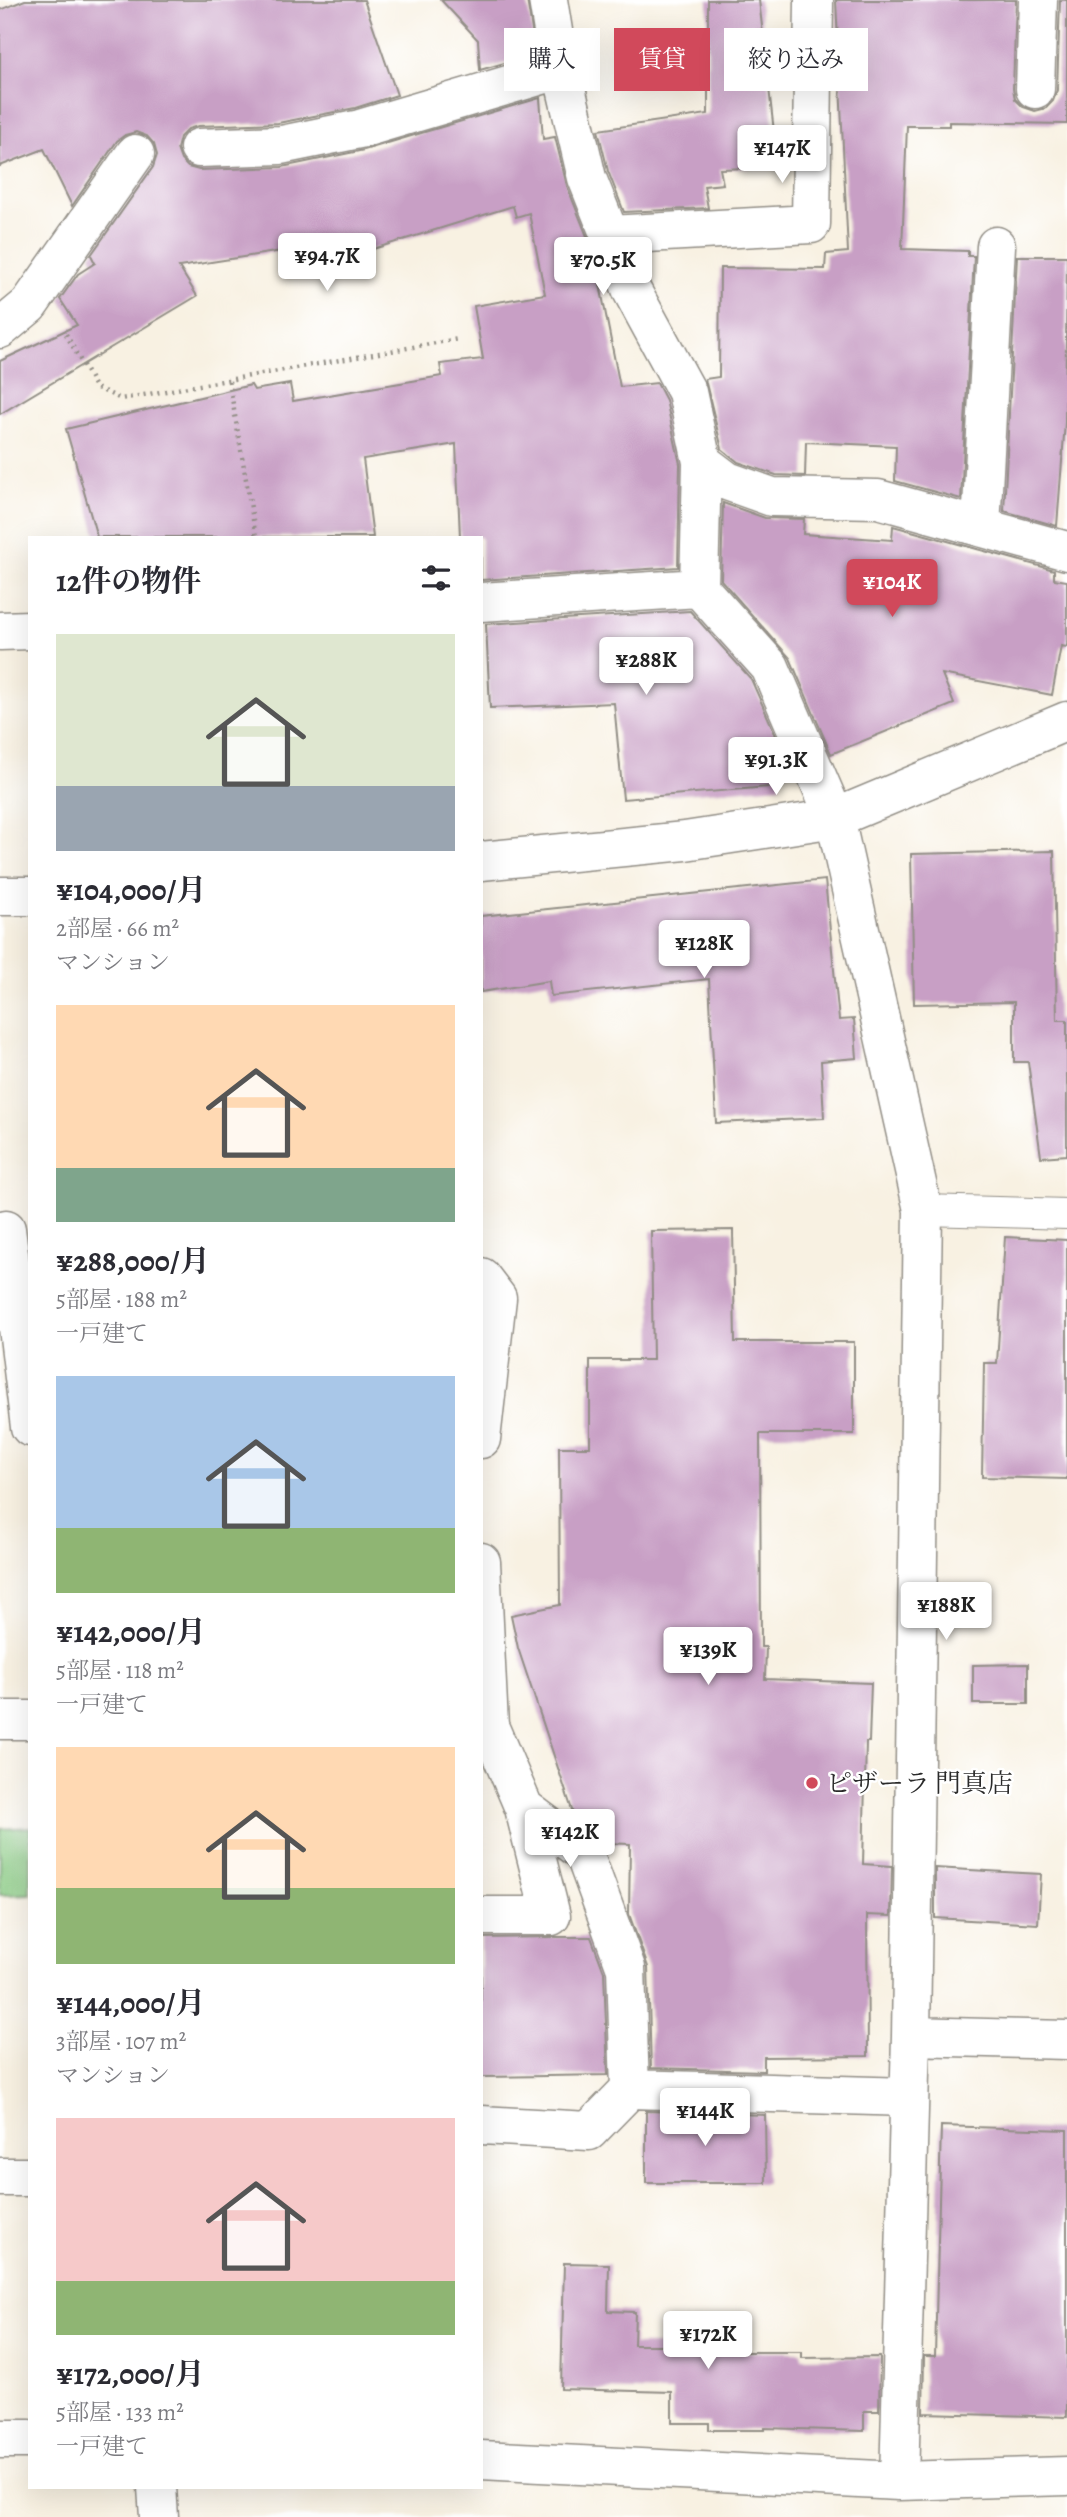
<!DOCTYPE html>
<html lang="ja">
<meta charset="utf-8">
<style>
body{margin:0;font-family:Alegreya,"Noto Serif JP",serif;background:#f7f7f7;color:#2b2b33;height:100vh;display:flex;flex-direction:column;font-size:26px;white-space:nowrap}
*{box-sizing:border-box;margin:0}
p{font-size:23px;color:#7c7c81}
.icon{flex:none;width:38px;height:38px;fill:none;stroke:currentColor;stroke-width:2;stroke-linecap:round;stroke-linejoin:round}
.map{position:relative;flex:1;overflow:hidden}
.drawer{position:absolute;left:28px;top:536px;width:455px;height:1953px;display:flex;flex-direction:column;background:#fff;border-radius:0px;box-shadow:0 7px 28px #0002}
.drawer>*{flex:none}
.top-card{position:absolute;left:504px;top:28px;width:457px;height:63px;display:flex;gap:14px}
.price{position:absolute;translate:-50% -60px;padding:0 16px;border-radius:7px;background:#fff;color:#222;font-size:23px;line-height:46px;filter:drop-shadow(0 2px 4px #0008)}
.price::after{content:'';position:absolute;left:50%;top:42px;width:21px;height:16px;margin-left:-10px;background:inherit;clip-path:polygon(0 0,100% 0,50% 100%)}
.price.active{background:#d1495b;color:#fff}
ul{padding:0;list-style:none}
li{display:grid;align-content:center;gap:14px;height:371px;padding:0 28px}
li span{display:grid;place-items:center;height:217px;border-radius:0px;color:#555}
li>.icon{margin-inline-start:auto}
span .icon{width:126px;height:126px;fill:#fffc;stroke-width:1}
li b{font-size:30px}
h2{display:flex;justify-content:space-between;align-items:center;height:84px;padding:0 28px;font-size:30px}
.pill{padding:0 24px;border-radius:0px;background:#fff;box-shadow:0 7px 28px #0002;font-size:24px;line-height:63px}
.pill.active{background:#d1495b;color:#fff}
.map>svg:first-child{display:block}
.green{fill:#87c981;stroke:#597a56;stroke-width:2}
.building{fill:#c89fc5}
.lines{fill:none;stroke-linecap:round;stroke-linejoin:round}
.lane-casing{stroke:#928e86;stroke-width:32}
.street-casing{stroke:#928e86;stroke-width:41}
.secondary-casing{stroke:#928e86;stroke-width:41}
.path{stroke:#928e86;stroke-width:4.5;stroke-dasharray:2 5;stroke-linecap:butt}
.lane{stroke:#fff;stroke-width:30}
.street{stroke:#fff;stroke-width:38}
.secondary{stroke:#fff;stroke-width:38}
.poi-dot{fill:#d1495b;stroke:#fff;stroke-width:2.5}
.labels{text-anchor:middle;dominant-baseline:central;stroke-width:5;stroke-linejoin:round;paint-order:stroke}
.poi-label{font-size:26px;fill:#2b2b2b;stroke:#fff;text-anchor:start}
</style>
<div class="map">
<svg width="1067" height="2517" viewBox="0 0 1067 2517">
<rect width="100%" height="100%" fill="#fff"/>
<filter id="ink" filterUnits="userSpaceOnUse"><feTurbulence type="fractalNoise" baseFrequency=".0143" numOctaves="2"/><feDisplacementMap in="SourceGraphic" scale="14" xChannelSelector="R" yChannelSelector="G"/><feConvolveMatrix kernelMatrix="1 2 1 2 8 2 1 2 1" color-interpolation-filters="sRGB"/></filter>
<filter id="wash" filterUnits="userSpaceOnUse"><feTurbulence type="fractalNoise" baseFrequency=".00686" numOctaves="4" result="noise"/><feDisplacementMap in="SourceGraphic" scale="28" xChannelSelector="R" yChannelSelector="G"/><feGaussianBlur stdDeviation="1.57" result="paint"/><feColorMatrix in="noise" values="0 0 0 0 0 0 0 0 0 0 0 0 0 0 0 0 0 1.4 0 .05"/><feComposite in="paint" operator="in"/></filter>
<g filter="url(#wash)">
<rect width="100%" height="100%" fill="#f8f1e2"/>
<!-- green -->
<path class="green" d="M 30,1827 L 30,1894 L 0,1895 L 0,1829 Z"/>
<g id="blocks">
<!-- building -->
<path class="building" d="M 25,0 L 364,0 L 397,95 L 355,108 L 278,123 L 198,126 L 188,129 L 180,137 L 177,149 L 181,160 L 188,167 L 199,170 L 282,167 L 364,150 L 540,98 L 543,139 L 555,137 L 567,186 L 594,254 L 620,387 L 657,383 L 666,400 L 680,464 L 678,567 L 481,580 L 481,537 L 460,537 L 456,444 L 363,459 L 373,537 L 97,537 L 66,429 L 251,385 L 254,390 L 290,384 L 293,401 L 442,376 L 440,364 L 483,359 L 474,306 L 545,294 L 529,213 L 516,217 L 513,206 L 331,262 L 327,244 L 179,267 L 197,296 L 0,414 L 0,361 L 77,325 L 60,299 L 78,274 L 95,263 L 91,255 L 153,167 L 157,155 L 154,144 L 147,136 L 136,132 L 125,135 L 117,141 L 72,206 L 44,149 L 0,166 L 0,10 Z
M 441,0 L 527,0 L 536,54 L 480,70 L 478,40 Z
M 708,0 L 759,0 L 778,167 L 720,169 L 723,184 L 704,186 L 708,208 L 624,212 L 608,171 L 598,130 L 708,114 Z
M 836,0 L 1016,0 L 1013,89 L 1015,99 L 1023,107 L 1035,111 L 1046,108 L 1053,101 L 1057,90 L 1060,0 L 1067,0 L 1067,124 L 949,122 L 949,126 L 907,126 L 902,249 L 968,251 L 968,256 L 974,256 L 961,499 L 895,481 L 896,446 L 806,442 L 805,476 L 776,475 L 738,462 L 722,449 L 705,379 L 719,377 L 720,268 L 825,269 L 826,254 L 848,252 Z
M 1017,256 L 1067,256 L 1065,422 L 1057,526 L 1004,511 Z
M 723,503 L 765,518 L 804,519 L 803,534 L 892,540 L 893,526 L 1054,570 L 1054,579 L 1067,581 L 1067,647 L 1061,646 L 1052,695 L 942,674 L 954,704 L 831,754 L 790,658 L 721,580 Z
M 690,611 L 751,679 L 791,770 L 779,775 L 780,786 L 623,799 L 614,703 L 490,708 L 486,624 Z
M 1054,851 L 1057,1020 L 1067,1020 L 1067,1155 L 1041,1157 L 1028,1062 L 1014,1062 L 1014,1002 L 914,1004 L 911,854 Z
M 825,880 L 839,1020 L 854,1019 L 857,1058 L 821,1061 L 824,1118 L 716,1123 L 709,979 L 551,996 L 549,981 L 481,992 L 481,916 Z
M 733,1230 L 735,1342 L 854,1342 L 854,1434 L 760,1434 L 761,1647 L 766,1647 L 765,1679 L 871,1683 L 869,1742 L 866,1742 L 863,1864 L 892,1866 L 891,1916 L 867,1915 L 868,2056 L 764,2057 L 764,2071 L 651,2068 L 648,1967 L 629,1914 L 630,1844 L 603,1843 L 597,1836 L 575,1819 L 518,1648 L 511,1615 L 560,1605 L 559,1447 L 590,1447 L 590,1360 L 653,1360 L 651,1231 Z
M 1005,1237 L 1067,1240 L 1067,1479 L 982,1477 L 984,1363 L 997,1363 Z
M 1028,1664 L 1028,1704 L 973,1704 L 973,1665 Z
M 935,1868 L 1041,1874 L 1038,1924 L 935,1918 Z
M 556,1937 L 591,1937 L 604,1972 L 608,2075 L 481,2077 L 481,1938 Z
M 646,2111 L 765,2115 L 766,2183 L 646,2183 Z
M 941,2126 L 1067,2130 L 1067,2417 L 923,2413 L 924,2356 L 935,2356 Z
M 564,2263 L 609,2264 L 608,2311 L 635,2312 L 634,2345 L 702,2345 L 735,2347 L 735,2352 L 802,2352 L 802,2358 L 880,2357 L 879,2411 L 864,2411 L 864,2431 L 765,2428 L 765,2430 L 709,2430 L 709,2423 L 672,2423 L 672,2392 L 561,2389 Z"/>
</g>
</g>
<g filter="url(#ink)">
<use href="#blocks" fill-opacity="0" stroke="#928e86" stroke-width="2"/>
<g class="lines">
<!-- lane casing -->
<g class="lane-casing">
<path id="lane" d="M 923,1210 L 1067,1214"/>
</g>
<!-- street casing -->
<g class="street-casing">
<path id="street" d="M 548,0 L 554,37 L 587,178 L 632,291 L 687,392 L 702,462 L 699,588 L 770,667 L 835,818 L 923,1210 L 911,2036 L 899,2481
M 1035,89 L 1038,0
M 199,148 L 281,145 L 360,129 L 562,69
M 610,235 L 811,224 L 814,0
M 0,329 L 29,305 L 135,154
M 702,462 L 727,481 L 772,497 L 878,499 L 1067,551
M 981,527 L 996,246
M 481,602 L 699,588
M 0,631 L 30,630
M 6,1229 L 30,1427
M 481,1277 L 497,1298 L 481,1439
M 481,1562 L 489,1726 L 524,1808 L 551,1916 L 481,1916
M 0,1720 L 30,1720
M 911,2036 L 1067,2040
M 630,2089 L 909,2097
M 481,2125 L 589,2131 L 630,2089 L 626,1968 L 584,1853 L 524,1808
M 0,2177 L 30,2177
M 0,2439 L 30,2439
M 481,2460 L 899,2481 L 1067,2476
M 157,2487 L 159,2517"/>
</g>
<!-- secondary casing -->
<g class="secondary-casing">
<path id="secondary" d="M 481,861 L 685,841 L 835,818 L 1067,721
M 0,896 L 30,896"/>
</g>
<!-- path -->
<path class="path" d="M 66,334 L 95,387 L 121,399 L 458,339
M 229,381 L 256,537"/>
<!-- lane -->
<use href="#lane" class="lane"/>
<!-- street -->
<use href="#street" class="street"/>
<!-- secondary -->
<use href="#secondary" class="secondary"/>
</g>
</g>
<!-- markers -->
<circle class="poi-dot" cx="812" cy="1783" r="7"/>
<g class="labels">
<!-- poi labels -->
<g class="poi-label">
<text x="826" y="1783">ピザーラ 門真店</text>
</g>
</g>
</svg>
<b class="price" style="left:782px;top:185px">¥147K</b>
<b class="price" style="left:327px;top:293px">¥94.7K</b>
<b class="price" style="left:603px;top:297px">¥70.5K</b>
<b class="price active" style="left:892px;top:619px">¥104K</b>
<b class="price" style="left:646px;top:697px">¥288K</b>
<b class="price" style="left:776px;top:797px">¥91.3K</b>
<b class="price" style="left:704px;top:980px">¥128K</b>
<b class="price" style="left:946px;top:1642px">¥188K</b>
<b class="price" style="left:708px;top:1687px">¥139K</b>
<b class="price" style="left:570px;top:1869px">¥142K</b>
<b class="price" style="left:705px;top:2148px">¥144K</b>
<b class="price" style="left:708px;top:2371px">¥172K</b>
<div class="top-card">
<a class="pill">購入</a>
<a class="pill active">賃貸</a>
<a class="pill">絞り込み</a>
</div>
<section class="drawer">
<h2>12件の物件<svg class="icon" aria-label="filters" viewBox="0 0 24 24"><path d="M4 7h16M4 17h16"/><circle cx="9" cy="7" r="2"/><circle cx="15" cy="17" r="2"/></svg></h2>
<ul>
<li><span style="background:linear-gradient(#dfe7d0 70%,#9aa5b1 0)"><svg class="icon" aria-label="home" viewBox="0 0 24 24"><path d="M3 11l9-7 9 7M6 9v11h12V9"/></svg></span><div><b>¥104,000/月</b><p>2部屋 · 66 m²</p><p>マンション</p></div></li>
<li><span style="background:linear-gradient(#ffd9b3 75%,#7fa58c 0)"><svg class="icon" aria-label="home" viewBox="0 0 24 24"><path d="M3 11l9-7 9 7M6 9v11h12V9"/></svg></span><div><b>¥288,000/月</b><p>5部屋 · 188 m²</p><p>一戸建て</p></div></li>
<li><span style="background:linear-gradient(#a9c7e8 70%,#8fb573 0)"><svg class="icon" aria-label="home" viewBox="0 0 24 24"><path d="M3 11l9-7 9 7M6 9v11h12V9"/></svg></span><div><b>¥142,000/月</b><p>5部屋 · 118 m²</p><p>一戸建て</p></div></li>
<li><span style="background:linear-gradient(#ffd9b3 65%,#8fb573 0)"><svg class="icon" aria-label="home" viewBox="0 0 24 24"><path d="M3 11l9-7 9 7M6 9v11h12V9"/></svg></span><div><b>¥144,000/月</b><p>3部屋 · 107 m²</p><p>マンション</p></div></li>
<li><span style="background:linear-gradient(#f6c9c9 75%,#8fb573 0)"><svg class="icon" aria-label="home" viewBox="0 0 24 24"><path d="M3 11l9-7 9 7M6 9v11h12V9"/></svg></span><div><b>¥172,000/月</b><p>5部屋 · 133 m²</p><p>一戸建て</p></div></li>
</ul>
</section>
</div>
